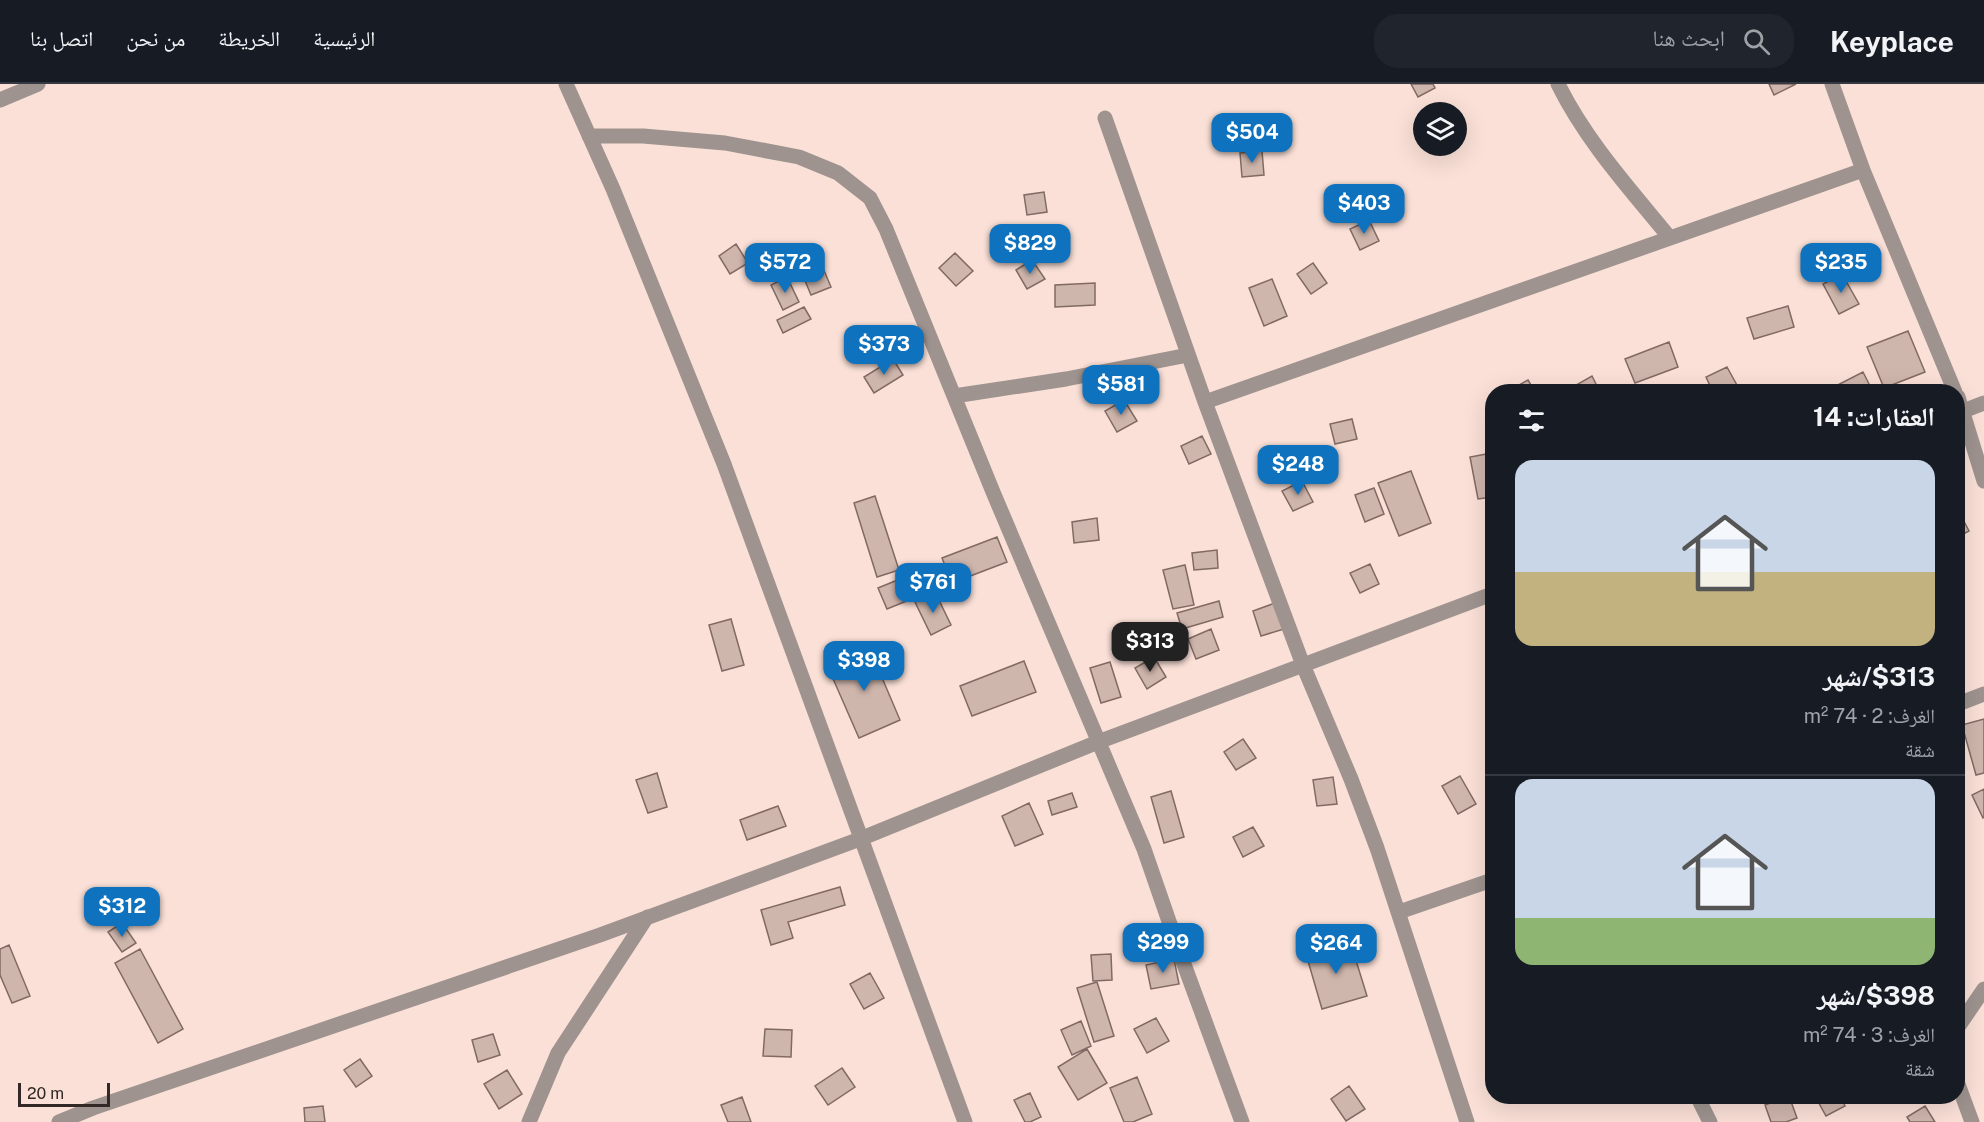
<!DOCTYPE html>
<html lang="ar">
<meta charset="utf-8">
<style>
body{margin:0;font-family:"Public Sans","Noto Naskh Arabic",sans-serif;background:#20242c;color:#f1f3f6;direction:rtl;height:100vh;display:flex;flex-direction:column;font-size:22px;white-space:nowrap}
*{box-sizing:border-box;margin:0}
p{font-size:20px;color:#9ea1a6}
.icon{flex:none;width:33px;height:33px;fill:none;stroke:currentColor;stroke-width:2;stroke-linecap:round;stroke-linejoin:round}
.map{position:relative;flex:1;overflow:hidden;direction:ltr}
.drawer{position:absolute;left:1485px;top:300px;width:480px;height:720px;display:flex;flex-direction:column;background:#171b24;border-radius:24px;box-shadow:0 6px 24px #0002;direction:rtl}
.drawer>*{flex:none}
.buttons{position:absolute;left:1413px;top:18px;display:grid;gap:12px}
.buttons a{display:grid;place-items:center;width:54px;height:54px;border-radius:50%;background:#171b24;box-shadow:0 6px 24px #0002;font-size:30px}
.scale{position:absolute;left:18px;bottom:15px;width:92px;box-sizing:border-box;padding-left:6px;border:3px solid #322825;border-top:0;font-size:16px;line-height:21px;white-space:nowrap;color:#322825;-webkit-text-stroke:4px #fae0d7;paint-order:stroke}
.price{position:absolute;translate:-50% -51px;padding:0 14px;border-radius:12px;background:#0e72be;color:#fff;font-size:20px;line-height:39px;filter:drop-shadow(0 2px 3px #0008)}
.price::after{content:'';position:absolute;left:50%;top:36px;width:18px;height:14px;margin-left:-9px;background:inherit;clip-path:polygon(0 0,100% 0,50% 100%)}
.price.active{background:#222;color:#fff}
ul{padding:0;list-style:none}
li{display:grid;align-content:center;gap:12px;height:318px;padding:0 30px}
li+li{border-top:2px solid #363941}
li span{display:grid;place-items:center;height:186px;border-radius:18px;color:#555}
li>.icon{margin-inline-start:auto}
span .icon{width:108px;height:108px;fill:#fffc;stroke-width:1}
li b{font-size:26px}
h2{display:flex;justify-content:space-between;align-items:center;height:72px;padding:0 30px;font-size:26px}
header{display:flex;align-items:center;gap:36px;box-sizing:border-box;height:84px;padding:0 30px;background:#171b24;border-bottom:2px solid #363941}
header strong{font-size:28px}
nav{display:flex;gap:33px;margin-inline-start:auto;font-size:21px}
.search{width:420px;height:54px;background:#20242c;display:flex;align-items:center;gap:15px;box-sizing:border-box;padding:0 21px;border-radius:24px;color:#9ea1a6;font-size:22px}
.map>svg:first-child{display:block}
.building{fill:#cfb6ad;stroke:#816a63;stroke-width:1.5}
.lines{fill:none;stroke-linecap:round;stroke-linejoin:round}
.minor{stroke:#9e938f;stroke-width:15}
</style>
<header>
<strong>Keyplace</strong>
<div class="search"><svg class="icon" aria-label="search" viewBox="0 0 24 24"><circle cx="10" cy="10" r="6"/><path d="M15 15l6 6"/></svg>ابحث هنا</div>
<nav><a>الرئيسية</a><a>الخريطة</a><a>من نحن</a><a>اتصل بنا</a></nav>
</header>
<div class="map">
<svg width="1984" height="1038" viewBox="0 0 1984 1038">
<rect width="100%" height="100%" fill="#fae0d7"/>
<!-- building -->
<path class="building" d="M 1411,0 L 1433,0 L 1435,4 L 1418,13 Z
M 1769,0 L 1796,0 L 1774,11 Z
M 1262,67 L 1264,91 L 1242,93 L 1240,69 Z
M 1044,108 L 1047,128 L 1027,131 L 1024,111 Z
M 1369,136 L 1379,157 L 1360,166 L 1350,145 Z
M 736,160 L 748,179 L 730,190 L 719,172 Z
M 955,169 L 973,187 L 956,202 L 939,184 Z
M 1032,176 L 1045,195 L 1027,205 L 1016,186 Z
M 1313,179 L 1327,199 L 1311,210 L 1297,190 Z
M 823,184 L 831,203 L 811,211 L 803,192 Z
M 1842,190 L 1859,220 L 1839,230 L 1823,200 Z
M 787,193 L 799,218 L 783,226 L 771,201 Z
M 1272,195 L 1287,232 L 1264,242 L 1249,204 Z
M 1095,199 L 1095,221 L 1055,223 L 1055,201 Z
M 1788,222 L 1794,243 L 1754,255 L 1747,234 Z
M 804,223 L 811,235 L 783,249 L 777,236 Z
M 1908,247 L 1925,288 L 1884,304 L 1867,263 Z
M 1669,258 L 1678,283 L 1635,299 L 1625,275 Z
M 893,275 L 903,291 L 874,309 L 864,293 Z
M 1727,283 L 1738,303 L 1730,308 L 1713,308 L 1706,293 Z
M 1863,288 L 1873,308 L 1826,307 Z
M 1592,292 L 1600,308 L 1564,308 Z
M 1528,296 L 1535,308 L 1511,308 L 1510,306 Z
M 1124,316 L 1137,337 L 1117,348 L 1105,327 Z
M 1352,335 L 1357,355 L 1335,360 L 1330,340 Z
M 1202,352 L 1211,370 L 1189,380 L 1181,362 Z
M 1492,369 L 1492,413 L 1478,415 L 1470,373 Z
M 1411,387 L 1431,439 L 1399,452 L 1378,399 Z
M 1302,397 L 1313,418 L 1293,427 L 1282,407 Z
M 1374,404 L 1384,430 L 1365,438 L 1355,411 Z
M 875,412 L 899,486 L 877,493 L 854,419 Z
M 1958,426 L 1969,447 L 1958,453 Z
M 1097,434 L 1099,456 L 1074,459 L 1072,438 Z
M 997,453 L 1007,478 L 952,499 L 942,474 Z
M 1217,466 L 1218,484 L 1194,486 L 1192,469 Z
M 1370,480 L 1379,500 L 1360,509 L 1350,489 Z
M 1185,481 L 1194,521 L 1173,525 L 1163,486 Z
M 900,495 L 909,516 L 887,525 L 878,504 Z
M 935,508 L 951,541 L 931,551 L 915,518 Z
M 1219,517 L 1223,533 L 1182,545 L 1177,529 Z
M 1275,519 L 1284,545 L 1261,552 L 1253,527 Z
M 731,535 L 744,581 L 722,587 L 709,541 Z
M 1211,545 L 1219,566 L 1196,575 L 1188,555 Z
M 869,563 L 900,636 L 859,654 L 827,581 Z
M 1154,573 L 1166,593 L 1147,605 L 1135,584 Z
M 1024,577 L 1036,608 L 972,632 L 960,602 Z
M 1110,578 L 1121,613 L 1101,619 L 1090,584 Z
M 1984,635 L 1984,689 L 1976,691 L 1962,641 Z
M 1243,655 L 1256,674 L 1236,686 L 1224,668 Z
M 657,689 L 667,723 L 648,729 L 636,696 Z
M 1460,692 L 1476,720 L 1458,730 L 1442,702 Z
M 1333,693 L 1337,720 L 1317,722 L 1313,696 Z
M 1984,705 L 1984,733 L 1983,734 L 1972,711 Z
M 1171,707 L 1184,753 L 1164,759 L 1151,713 Z
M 1072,709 L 1077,723 L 1052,731 L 1048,717 Z
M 1029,719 L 1043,750 L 1015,762 L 1002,732 Z
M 778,722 L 786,742 L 747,756 L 740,736 Z
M 1253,743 L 1264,762 L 1243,773 L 1233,753 Z
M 840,803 L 845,821 L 788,838 L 793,854 L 771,861 L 761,826 Z
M 122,839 L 136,859 L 122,868 L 108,848 Z
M 1350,857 L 1367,912 L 1322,925 L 1306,870 Z
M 9,861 L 30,912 L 12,919 L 0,891 L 0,865 Z
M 140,865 L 183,945 L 158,959 L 115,879 Z
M 1111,870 L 1112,896 L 1093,897 L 1091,871 Z
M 1174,875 L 1179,900 L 1151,905 L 1146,881 Z
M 870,889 L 884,914 L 864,925 L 850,900 Z
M 1097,898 L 1114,952 L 1094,958 L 1077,904 Z
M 1156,934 L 1169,957 L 1147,969 L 1134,945 Z
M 1081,937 L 1091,962 L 1072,971 L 1061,946 Z
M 765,945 L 792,946 L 791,973 L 763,972 Z
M 493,950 L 500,971 L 478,978 L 472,956 Z
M 1087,965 L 1107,999 L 1078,1016 L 1058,983 Z
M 360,975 L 372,992 L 356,1003 L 344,986 Z
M 842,984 L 855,1003 L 828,1021 L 815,1002 Z
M 507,986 L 522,1010 L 499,1025 L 484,1000 Z
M 1137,993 L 1152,1030 L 1133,1038 L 1124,1038 L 1110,1004 Z
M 1349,1002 L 1365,1025 L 1346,1037 L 1331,1015 Z
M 1030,1009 L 1041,1033 L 1030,1038 L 1025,1038 L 1014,1016 Z
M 1789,1012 L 1797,1034 L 1786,1038 L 1771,1038 L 1765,1021 Z
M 1815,1012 L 1840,1012 L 1845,1022 L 1826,1032 Z
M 742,1013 L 751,1038 L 728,1038 L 721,1021 Z
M 323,1022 L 325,1038 L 305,1038 L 304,1024 Z
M 1925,1022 L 1935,1038 L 1910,1038 L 1907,1033 Z"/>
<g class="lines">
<!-- minor -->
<path class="minor" d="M 566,0 L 613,105 L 724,380 L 965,1038
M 1558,0 C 1586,57 1630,105 1670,154
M 1832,0 L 1863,86 L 1955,308
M 0,16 L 38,0
M 1105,34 L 1205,318 L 1303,581 L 1351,695 L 1377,764 L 1467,1038
M 589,52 L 643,52 L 725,59 L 799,73 L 838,89 L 870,114 L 886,145 L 993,408 L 1144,765 L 1181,872 L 1242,1038
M 954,312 L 1066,295 L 1188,271
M 1958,313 L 1984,397
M 1205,318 L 1863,86
M 1958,329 L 1984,319
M 1958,620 L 1984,610
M 1399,828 L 1492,796
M 1958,943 L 1984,905
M 1958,1000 L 1972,1038
M 1697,1012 L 1710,1038
M 59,1038 L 93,1024 L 600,851 L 860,755 L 1098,658 L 1492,510
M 529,1038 L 558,969 L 647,833"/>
</g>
</svg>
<div class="buttons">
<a><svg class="icon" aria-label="layers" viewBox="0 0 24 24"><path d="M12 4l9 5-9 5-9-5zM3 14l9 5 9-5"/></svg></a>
</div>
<div class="scale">20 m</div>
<b class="price" style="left:1252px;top:80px">$504</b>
<b class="price" style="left:1364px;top:151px">$403</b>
<b class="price" style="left:1030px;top:191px">$829</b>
<b class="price" style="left:785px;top:210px">$572</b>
<b class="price" style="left:1841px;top:210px">$235</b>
<b class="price" style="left:884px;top:292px">$373</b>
<b class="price" style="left:1121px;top:332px">$581</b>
<b class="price" style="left:1298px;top:412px">$248</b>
<b class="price" style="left:933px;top:530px">$761</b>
<b class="price active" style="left:1150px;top:589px">$313</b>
<b class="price" style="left:864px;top:608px">$398</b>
<b class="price" style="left:122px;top:854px">$312</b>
<b class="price" style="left:1163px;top:890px">$299</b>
<b class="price" style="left:1336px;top:891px">$264</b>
<section class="drawer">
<h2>العقارات: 14<svg class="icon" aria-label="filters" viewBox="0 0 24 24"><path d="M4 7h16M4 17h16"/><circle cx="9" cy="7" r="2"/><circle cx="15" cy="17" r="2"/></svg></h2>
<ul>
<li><span style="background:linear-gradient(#c9d6e8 60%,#c2b280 0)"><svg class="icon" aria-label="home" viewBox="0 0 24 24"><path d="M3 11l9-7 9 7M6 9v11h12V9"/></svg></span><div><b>$313/شهر</b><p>الغرف: 2 · 74 m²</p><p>شقة</p></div></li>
<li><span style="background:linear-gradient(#c9d6e8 75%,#8fb573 0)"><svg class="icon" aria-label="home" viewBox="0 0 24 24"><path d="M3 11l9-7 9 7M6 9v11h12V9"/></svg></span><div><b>$398/شهر</b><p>الغرف: 3 · 74 m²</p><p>شقة</p></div></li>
</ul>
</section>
</div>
